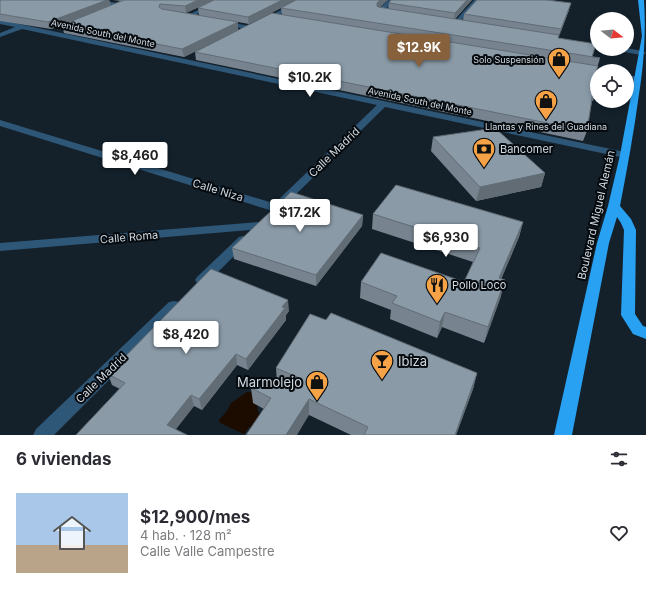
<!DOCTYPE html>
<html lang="es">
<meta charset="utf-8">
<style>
body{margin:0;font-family:Inter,sans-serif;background:#f2f2f3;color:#2b2b33;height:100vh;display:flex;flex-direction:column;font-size:15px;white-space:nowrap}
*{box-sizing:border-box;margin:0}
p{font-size:13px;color:#7c7c81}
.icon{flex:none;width:22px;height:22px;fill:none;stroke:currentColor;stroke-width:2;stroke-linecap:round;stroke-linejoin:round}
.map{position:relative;height:435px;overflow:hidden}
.details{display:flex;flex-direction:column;background:#fff;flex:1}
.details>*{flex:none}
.needle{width:26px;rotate:106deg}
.fabs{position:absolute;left:590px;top:12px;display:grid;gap:8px}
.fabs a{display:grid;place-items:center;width:44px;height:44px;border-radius:50%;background:#fff;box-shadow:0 2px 6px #0003;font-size:20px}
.price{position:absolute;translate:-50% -34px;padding:0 9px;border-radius:4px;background:#fff;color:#222;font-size:13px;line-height:26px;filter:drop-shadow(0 1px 2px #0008)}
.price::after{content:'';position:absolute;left:50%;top:24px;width:12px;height:9px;margin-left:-6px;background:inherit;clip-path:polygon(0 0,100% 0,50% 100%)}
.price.on{background:#86613c;color:#fff}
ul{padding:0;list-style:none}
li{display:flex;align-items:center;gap:12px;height:100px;padding:0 16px}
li+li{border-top:1px solid #e1e1e2}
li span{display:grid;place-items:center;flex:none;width:112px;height:80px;border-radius:0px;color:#555}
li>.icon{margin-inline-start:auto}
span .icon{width:48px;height:48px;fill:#fffc;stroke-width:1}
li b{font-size:17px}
h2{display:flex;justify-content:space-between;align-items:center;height:48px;padding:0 16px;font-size:17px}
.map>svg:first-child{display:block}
.water{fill:#1c0c00}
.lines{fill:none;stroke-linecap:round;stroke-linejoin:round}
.street{fill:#2e5677;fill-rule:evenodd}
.highway{fill:#28a1f3;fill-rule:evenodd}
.wall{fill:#778490;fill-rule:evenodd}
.shaded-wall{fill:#616c75}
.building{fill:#8a9aa7;stroke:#616c75}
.labels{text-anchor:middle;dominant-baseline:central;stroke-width:4;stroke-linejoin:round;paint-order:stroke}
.far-street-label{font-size:9px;fill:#d2dae1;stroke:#050a0e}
.far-poi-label{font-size:9px;fill:#d2dae1;stroke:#050a0e;text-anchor:end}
.poi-label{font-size:11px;fill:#d2dae1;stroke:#050a0e;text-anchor:start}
.street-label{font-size:11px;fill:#d2dae1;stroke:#050a0e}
.near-poi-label{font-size:13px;fill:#d2dae1;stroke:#050a0e;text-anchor:start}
</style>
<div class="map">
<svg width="646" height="435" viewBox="0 0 646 435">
<rect width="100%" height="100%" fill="#14212b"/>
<!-- water -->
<path class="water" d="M 247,392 L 253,392 L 257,402 L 258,412 L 262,415 L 254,427 L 249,427 L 244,434 L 220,423 L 219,420 L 226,412 L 231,403 Z"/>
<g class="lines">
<!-- street -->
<path class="street" d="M 89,0 L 103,0 L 126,5 L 123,7 Z
M 218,0 L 226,0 L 189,18 L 184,17 Z
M 300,0 L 307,0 L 265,22 L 260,21 Z
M 389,0 L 396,0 L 384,10 L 393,14 L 390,16 L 381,14 L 377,10 Z
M 474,0 L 480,0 L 457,25 L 453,25 L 453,23 Z
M 0,20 L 625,152 L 630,155 L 625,158 L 385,107 L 285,205 L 281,206 L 282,208 L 280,210 L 276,212 L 0,126 L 0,120 L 276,204 L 277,201 L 377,105 L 22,29 L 0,37 L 0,33 L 15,27 L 0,24 Z
M 223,21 L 250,26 L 253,28 L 250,30 L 221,24 L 220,23 Z
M 627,48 L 642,51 L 646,53 L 642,55 L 617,51 L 613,49 Z
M 627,75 L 640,77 L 641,79 L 637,81 L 627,79 Z
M 258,222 L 262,223 L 264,226 L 262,229 L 0,251 L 0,243 Z
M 243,236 L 247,237 L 249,240 L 247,243 L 207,283 L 202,285 L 197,283 L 195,280 L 197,277 L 239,237 Z
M 174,301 L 179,302 L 181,306 L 179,310 L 54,435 L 33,435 L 36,429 L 169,302 Z"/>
<!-- highway -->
<path class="highway" d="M 638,0 L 644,0 C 646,30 644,64 639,94 C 634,132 627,169 620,206 L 631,219 L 636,230 L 635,314 L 643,326 L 646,327 L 646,339 L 633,334 L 621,315 L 624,230 L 621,223 L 617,217 L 609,243 L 572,435 L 554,435 L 597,243 L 608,206 L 620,155 L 642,36 Z"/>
</g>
<!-- wall -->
<path class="wall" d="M 0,0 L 109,0 L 111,5 L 121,1 L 113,0 L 388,0 L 380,7 L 388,9 L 389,3 L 472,0 L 455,19 L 463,20 L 464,14 L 569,10 L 558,38 L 592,57 L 600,58 L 596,72 L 596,91 L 593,101 L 592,101 L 587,131 L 583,141 L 196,60 L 195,52 L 282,15 L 281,8 L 249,24 L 238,22 L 238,30 L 184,57 L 64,33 L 62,25 L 51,29 L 0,21 ZM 201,6 L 198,8 L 199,15 L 186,13 Z
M 433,137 L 545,173 L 541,187 L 476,201 L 431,151 Z
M 373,214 L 523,222 L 519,237 L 501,279 L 501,296 L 484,343 L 442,327 L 437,338 L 390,319 L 391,310 L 360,298 L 361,282 L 464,282 L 473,262 L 372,229 Z
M 363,215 L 362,226 L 316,286 L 234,259 L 232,248 Z
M 289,311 L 286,315 L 286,320 L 248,370 L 237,365 L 202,410 L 194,406 L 176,429 L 76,435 L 120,389 L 112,385 L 108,374 Z
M 326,320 L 477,373 L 473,389 L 456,435 L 351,435 L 309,415 L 264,409 L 253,403 L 251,388 L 277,383 L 276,368 Z"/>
<!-- shaded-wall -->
<path class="shaded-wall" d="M 107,0 L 109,0 L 111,6 L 51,29 L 48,22 Z
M 198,0 L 214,0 L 186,13 L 185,6 Z
M 282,0 L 297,0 L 249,24 L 248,17 Z
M 380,0 L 388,0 L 377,10 L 377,3 Z
M 467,0 L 472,0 L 453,20 L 455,13 Z
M 571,3 L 569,10 L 559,37 L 561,29 Z
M 238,22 L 238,30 L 184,57 L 182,49 Z
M 545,173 L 541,187 L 476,201 L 480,187 Z
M 363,215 L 362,226 L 316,286 L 316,275 Z
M 523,222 L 519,237 L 495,294 L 499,278 Z
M 505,280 L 501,296 L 484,343 L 488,327 Z
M 288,300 L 289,311 L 286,315 L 286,320 L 248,370 L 246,359 L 282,307 Z
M 445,312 L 442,327 L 437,338 L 440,322 Z
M 236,354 L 237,365 L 202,410 L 199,399 Z
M 477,373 L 473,389 L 456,435 L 455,435 Z
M 191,395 L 194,406 L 171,435 L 167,425 Z
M 309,399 L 309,415 L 297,435 L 286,435 Z"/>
<!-- building -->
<path class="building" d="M 0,0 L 107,0 L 48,22 L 0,14 Z
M 124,0 L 198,0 L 185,6 L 160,4 L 159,7 L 162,9 L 238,22 L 182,49 L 62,25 Z
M 214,0 L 282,0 L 248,17 L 198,8 Z
M 296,0 L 380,0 L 377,3 L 377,6 L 378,7 L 559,35 L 558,38 L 596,44 L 592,57 L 600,58 L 281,8 Z
M 391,0 L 467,0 L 455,13 L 389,3 Z
M 477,0 L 547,0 L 571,3 L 561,29 L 464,14 Z
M 272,13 L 598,66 L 596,72 L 597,85 L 596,91 L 593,91 L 587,131 L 195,52 Z
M 495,128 L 545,173 L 480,187 L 433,137 Z
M 396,185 L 523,222 L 499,278 L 505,280 L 488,327 L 445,312 L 440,322 L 392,303 L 397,296 L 361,282 L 381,253 L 464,282 L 480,248 L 373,214 Z
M 291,192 L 363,215 L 316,275 L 232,248 Z
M 211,269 L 288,300 L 282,307 L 285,308 L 246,359 L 236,354 L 199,399 L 191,395 L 167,425 L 187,435 L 76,435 L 125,383 L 108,374 Z
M 331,313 L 477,373 L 455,435 L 364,435 L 368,427 L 309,399 L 286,435 L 246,435 L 271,398 L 251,388 L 302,379 L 276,368 L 310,314 L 326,320 Z"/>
<!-- icons -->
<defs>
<g id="shop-pin" transform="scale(1.15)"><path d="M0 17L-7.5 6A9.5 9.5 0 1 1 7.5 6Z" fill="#f6a247" stroke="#050a0e"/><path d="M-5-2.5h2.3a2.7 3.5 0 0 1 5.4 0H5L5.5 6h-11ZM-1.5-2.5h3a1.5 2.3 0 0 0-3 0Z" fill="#111"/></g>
<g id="bank-pin" transform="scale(1.15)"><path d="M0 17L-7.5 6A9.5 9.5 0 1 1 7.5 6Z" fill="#f6a247" stroke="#050a0e"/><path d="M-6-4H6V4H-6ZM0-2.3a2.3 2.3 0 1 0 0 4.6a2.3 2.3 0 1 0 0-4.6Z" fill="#111"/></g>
<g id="restaurant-pin" transform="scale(1.15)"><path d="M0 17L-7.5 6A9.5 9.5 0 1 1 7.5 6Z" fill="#f6a247" stroke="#050a0e"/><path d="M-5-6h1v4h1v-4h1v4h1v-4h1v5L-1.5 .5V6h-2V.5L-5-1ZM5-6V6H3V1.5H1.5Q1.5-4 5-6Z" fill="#111"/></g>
<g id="bar-pin" transform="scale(1.15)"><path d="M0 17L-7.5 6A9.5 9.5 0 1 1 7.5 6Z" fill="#f6a247" stroke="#050a0e"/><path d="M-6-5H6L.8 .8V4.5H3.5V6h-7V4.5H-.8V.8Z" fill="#111"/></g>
</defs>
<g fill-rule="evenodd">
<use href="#shop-pin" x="559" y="59"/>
<use href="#shop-pin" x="546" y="101"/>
<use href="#bank-pin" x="484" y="149"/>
<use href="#restaurant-pin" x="437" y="285"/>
<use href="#bar-pin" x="382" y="361"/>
<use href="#shop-pin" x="317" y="382"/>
</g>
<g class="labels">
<!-- far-street labels -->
<g class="far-street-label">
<text transform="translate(103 33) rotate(12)">Avenida South del Monte</text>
<text transform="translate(420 101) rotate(12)">Avenida South del Monte</text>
</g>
<!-- far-poi labels -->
<g class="far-poi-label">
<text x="544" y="59">Solo Suspensión</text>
<text x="546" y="126" text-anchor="middle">Llantas y Rines del Guadiana</text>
</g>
<!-- poi labels -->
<g class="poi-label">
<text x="500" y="149">Bancomer</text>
<text x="452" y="285">Pollo Loco</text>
</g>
<!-- street labels -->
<g class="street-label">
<text transform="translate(334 152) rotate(-44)">Calle Madrid</text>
<text transform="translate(218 190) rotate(17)">Calle Niza</text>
<text transform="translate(596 215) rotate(-77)">Boulevard Miguel Alemán</text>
<text transform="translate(129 237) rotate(-5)">Calle Roma</text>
<text transform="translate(101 378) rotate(-44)">Calle Madrid</text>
</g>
<!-- near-poi labels -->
<g class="near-poi-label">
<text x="398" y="361">Ibiza</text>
<text x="302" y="382" text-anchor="end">Marmolejo</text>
</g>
</g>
</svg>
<div class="fabs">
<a><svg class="needle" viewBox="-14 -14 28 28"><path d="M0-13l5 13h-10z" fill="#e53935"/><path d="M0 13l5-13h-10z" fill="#7c7c81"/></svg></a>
<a><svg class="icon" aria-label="locate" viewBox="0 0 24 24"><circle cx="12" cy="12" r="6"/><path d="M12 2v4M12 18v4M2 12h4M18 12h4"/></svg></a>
</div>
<b class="price on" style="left:419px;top:68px">$12.9K</b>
<b class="price" style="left:310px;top:98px">$10.2K</b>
<b class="price" style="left:135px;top:176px">$8,460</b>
<b class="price" style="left:300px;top:233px">$17.2K</b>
<b class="price" style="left:446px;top:258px">$6,930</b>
<b class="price" style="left:186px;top:355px">$8,420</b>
</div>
<section class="details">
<h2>6 viviendas<svg class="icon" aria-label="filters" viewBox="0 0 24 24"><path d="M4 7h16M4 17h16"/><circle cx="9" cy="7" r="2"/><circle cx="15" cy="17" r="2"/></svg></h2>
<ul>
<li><span style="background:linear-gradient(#a9c7e8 65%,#b9a48a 0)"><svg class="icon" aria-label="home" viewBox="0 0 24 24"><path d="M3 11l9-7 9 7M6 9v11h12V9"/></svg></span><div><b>$12,900/mes</b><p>4 hab. · 128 m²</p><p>Calle Valle Campestre</p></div><svg class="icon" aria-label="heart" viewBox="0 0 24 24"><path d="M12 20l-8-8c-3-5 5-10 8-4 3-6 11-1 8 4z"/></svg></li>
</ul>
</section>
